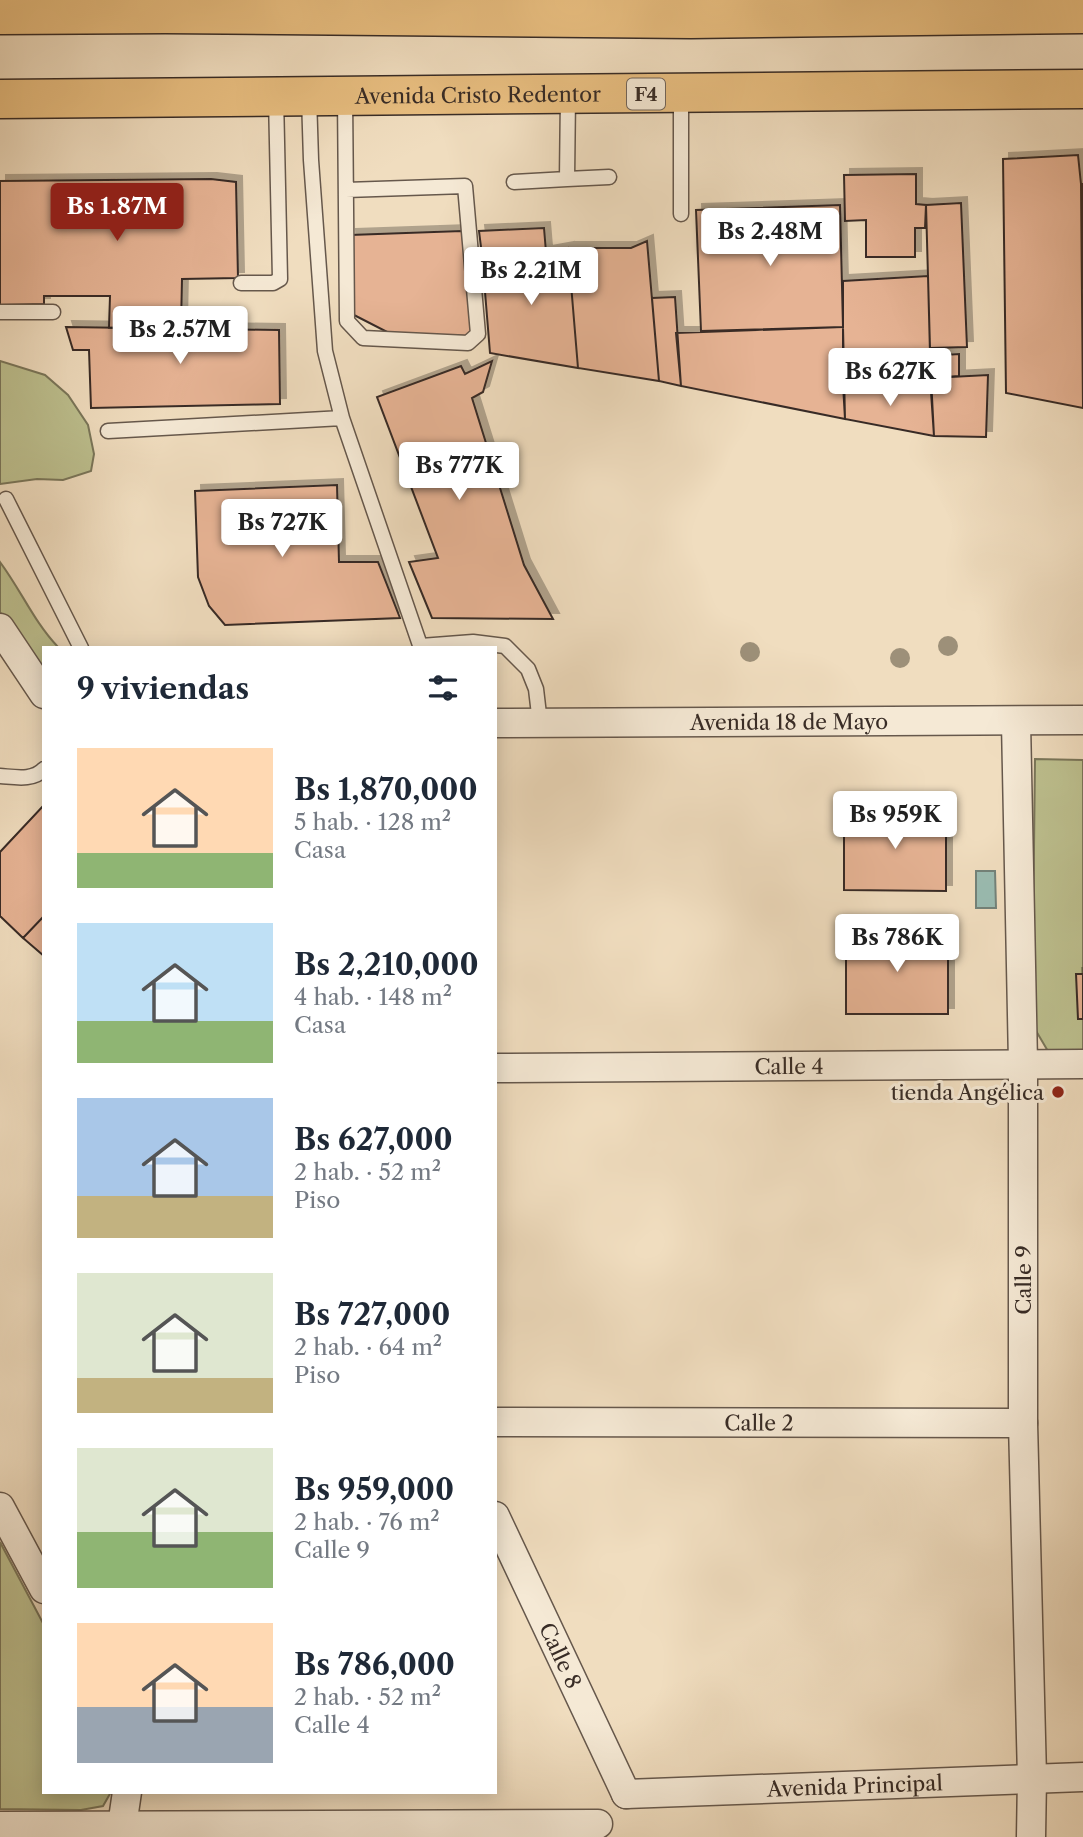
<!DOCTYPE html>
<html lang="es">
<meta charset="utf-8">
<style>
body{margin:0;font-family:"Libre Caslon Text",serif;background:#f2f2f3;color:#1f2937;height:100vh;display:flex;flex-direction:column;font-size:26px;white-space:nowrap}
*{box-sizing:border-box;margin:0}
p{font-size:23px;color:#747a83}
.icon{flex:none;width:38px;height:38px;fill:none;stroke:currentColor;stroke-width:2;stroke-linecap:round;stroke-linejoin:round}
.map{position:relative;flex:1;overflow:hidden}
.sheet{position:absolute;left:42px;top:646px;width:455px;height:1148px;display:flex;flex-direction:column;background:#fff;border-radius:0px;box-shadow:0 4px 18px #0003}
.sheet>*{flex:none}
.price{position:absolute;translate:-50% -60px;padding:0 16px;border-radius:7px;background:#fff;color:#222;font-size:23px;line-height:46px;filter:drop-shadow(0 2px 4px #0008)}
.price::after{content:'';position:absolute;left:50%;top:42px;width:21px;height:16px;margin-left:-10px;background:inherit;clip-path:polygon(0 0,100% 0,50% 100%)}
.price.active{background:#8f2418;color:#fff}
ul{padding:0;list-style:none}
li{display:flex;align-items:center;gap:21px;height:175px;padding:0 35px}
li span{display:grid;place-items:center;flex:none;width:196px;height:140px;border-radius:0px;color:#555}
li>.icon{margin-inline-start:auto}
span .icon{width:84px;height:84px;fill:#fffc;stroke-width:1}
li b{font-size:30px}
h2{display:flex;justify-content:space-between;align-items:center;height:84px;padding:0 35px;font-size:30px}
.map>svg:first-child{display:block}
.green{fill:#bdc08f;stroke:#7a765a;stroke-width:2}
.water{fill:#9abcb2;stroke:#73827a;stroke-width:2}
.building{fill:#e6b394;stroke:#382c26;stroke-width:2;filter:url(#shadow)}
.lines{fill:none;stroke-linecap:round;stroke-linejoin:round}
.lane-casing{stroke:#66584c;stroke-width:17}
.street-casing{stroke:#66584c;stroke-width:31}
.highway-casing{stroke:#382c26;stroke-width:41}
.lane{stroke:#f5e9d5;stroke-width:14}
.street{stroke:#f5e9d5;stroke-width:28}
.highway{stroke:#e8be80;stroke-width:38}
.tree{fill:#9d9079}
.poi-dot{fill:#8f2418;stroke:#f5e9d5;stroke-width:2.5}
.labels{text-anchor:middle;dominant-baseline:central;stroke-width:6;stroke-linejoin:round;paint-order:stroke}
.shield{fill:#f5e9d5;stroke:#71655a;stroke-width:2}
.shield-label{font-size:19px;font-weight:bold;fill:#382c26}
.street-label{font-size:21px;fill:#382c26;stroke:#f5e9d5}
.poi-label{font-size:21px;fill:#382c26;stroke:#f5e9d5;text-anchor:end}
</style>
<div class="map">
<svg width="1083" height="1837" viewBox="0 0 1083 1837">
<defs>
<filter id="shadow"><feDropShadow dx="6" dy="-6" stdDeviation="0" flood-color="#0004"/></filter>
</defs>
<rect width="100%" height="100%" fill="#f0ddbf"/>
<filter id="stains"><feTurbulence type="fractalNoise" baseFrequency=".00286" numOctaves="4"/><feColorMatrix values="0 0 0 0 .2 0 0 0 0 .09 0 0 0 0 .02 0 0 0 .5 -.17"/></filter>
<radialGradient id="worn" r=".72"><stop offset=".6" stop-color="#630" stop-opacity="0"/><stop offset="1" stop-color="#630" stop-opacity=".3"/></radialGradient>
<!-- green -->
<path class="green" d="M 0,361 L 45,375 L 68,395 L 88,425 L 94,454 L 91,471 L 63,480 L 37,479 L 0,484 Z
M 0,562 C 21,590 34,622 58,647 L 44,648 L 44,681 L 0,612 Z
M 1035,759 L 1083,760 L 1083,1058 L 1052,1058 L 1032,1024 Z
M 0,1542 L 44,1625 L 44,1792 L 111,1792 L 103,1806 L 81,1810 L 0,1809 Z"/>
<!-- water -->
<path class="water" d="M 976,871 L 995,871 L 996,908 L 976,908 Z"/>
<!-- building -->
<path class="building" d="M 1078,155 L 1081,184 L 1083,408 L 1006,393 L 1003,159 Z
M 916,174 L 916,204 L 926,205 L 925,228 L 915,228 L 915,257 L 866,257 L 866,220 L 845,221 L 844,175 Z
M 211,179 L 236,182 L 238,278 L 182,279 L 181,327 L 109,328 L 110,296 L 44,296 L 44,304 L 0,305 L 0,181 Z
M 1081,184 L 1083,184 L 1083,288 L 1082,288 Z
M 961,203 L 967,347 L 930,348 L 926,205 Z
M 840,205 L 843,327 L 701,331 L 696,210 Z
M 544,228 L 546,252 L 482,255 L 479,231 Z
M 462,231 L 472,336 L 391,334 L 354,315 L 350,235 Z
M 647,241 L 659,381 L 578,368 L 568,248 L 631,248 Z
M 568,248 L 578,368 L 490,353 L 482,255 L 546,252 Z
M 928,276 L 931,392 L 843,384 L 843,281 Z
M 675,297 L 681,386 L 659,381 L 652,298 Z
M 66,327 L 279,330 L 280,404 L 91,408 L 89,350 L 73,350 Z
M 843,327 L 845,419 L 681,386 L 676,333 Z
M 959,354 L 959,376 L 931,378 L 930,356 Z
M 492,361 L 483,392 L 472,398 L 524,565 L 553,619 L 432,618 L 409,562 L 438,558 L 377,397 L 461,366 L 465,374 Z
M 988,375 L 986,437 L 934,436 L 931,378 Z
M 843,384 L 931,392 L 934,436 L 845,419 Z
M 337,485 L 339,562 L 378,562 L 400,618 L 225,625 L 209,606 L 198,577 L 195,491 Z
M 44,805 L 44,916 L 23,938 L 0,916 L 0,852 Z
M 844,811 L 946,812 L 946,891 L 844,890 Z
M 44,916 L 44,956 L 23,938 Z
M 846,934 L 948,935 L 948,1014 L 846,1014 Z
M 1076,974 L 1083,974 L 1083,1019 L 1078,1019 Z"/>
<g class="lines">
<!-- lane casing -->
<g class="lane-casing">
<path id="lane" d="M 681,95 L 681,214
M 345,96 L 347,321 L 363,338 L 468,343 L 478,334 L 465,186 L 346,190
M 309,97 L 311,160 L 325,351 L 342,418 L 421,648
M 567,179 L 609,177
M 514,182 L 567,179 L 568,95
M 241,283 L 273,283 L 280,279 L 276,97
M 0,312 L 53,312
M 108,431 L 342,418
M 6,499 L 81,648
M 421,646 L 473,642 L 505,646 L 528,669 L 536,689 L 540,723
M 0,776 C 15,777 33,781 44,769"/>
</g>
<!-- street casing -->
<g class="street-casing">
<g id="street">
<path d="M 0,628 L 44,694"/>
<path d="M 1016,722 L 1023,1063 L 1023,1423 L 1032,1777 L 1031,1837"/>
<path id="s1" d="M 495,723 L 1083,720"/>
<path id="s2" d="M 495,1068 L 1083,1064"/>
<path id="s3" d="M 495,1422 L 1023,1423"/>
<path d="M 0,1507 L 44,1589"/>
<path id="s4" d="M 495,1516 L 626,1794"/>
<path id="s5" d="M 626,1794 L 1083,1777"/>
<path d="M 0,1826 L 598,1824"/>
<path d="M 122,1826 L 127,1792"/>
</g>
</g>
<!-- highway casing -->
<g class="highway-casing">
<g id="highway">
<path d="M 0,15 L 165,14 L 691,19 L 1083,14"/>
<path id="s6" d="M 0,99 L 1083,89"/>
</g>
</g>
<!-- lane -->
<use href="#lane" class="lane"/>
<!-- street -->
<use href="#street" class="street"/>
<!-- highway -->
<use href="#highway" class="highway"/>
</g>
<!-- trees -->
<g class="tree">
<circle cx="948" cy="646" r="10"/>
<circle cx="750" cy="652" r="10"/>
<circle cx="900" cy="658" r="10"/>
</g>
<!-- markers -->
<circle class="poi-dot" cx="1058" cy="1092" r="7"/>
<g class="labels">
<!-- shield labels -->
<rect class="shield" x="627" y="78.5" width="38" height="31" rx="5"/>
<g class="shield-label">
<text x="646" y="94">F4</text>
</g>
<!-- street labels -->
<g class="street-label">
<text stroke="none"><textPath href="#s6" startOffset="478">Avenida Cristo Redentor</textPath></text>
<text stroke="none"><textPath href="#s1" startOffset="294">Avenida 18 de Mayo</textPath></text>
<text stroke="none"><textPath href="#s2" startOffset="294">Calle 4</textPath></text>
<text transform="translate(1023 1280) rotate(-90)">Calle 9</text>
<text stroke="none"><textPath href="#s3" startOffset="264">Calle 2</textPath></text>
<text stroke="none"><textPath href="#s4" startOffset="154">Calle 8</textPath></text>
<text stroke="none"><textPath href="#s5" startOffset="229">Avenida Principal</textPath></text>
</g>
<!-- poi labels -->
<g class="poi-label">
<text x="1044" y="1092">tienda Angélica</text>
</g>
</g>
<rect width="100%" height="100%" filter="url(#stains)"/>
<rect width="100%" height="100%" fill="url(#worn)"/>
</svg>
<b class="price active" style="left:117px;top:243px">Bs 1.87M</b>
<b class="price" style="left:770px;top:268px">Bs 2.48M</b>
<b class="price" style="left:531px;top:307px">Bs 2.21M</b>
<b class="price" style="left:180px;top:366px">Bs 2.57M</b>
<b class="price" style="left:890px;top:408px">Bs 627K</b>
<b class="price" style="left:459px;top:502px">Bs 777K</b>
<b class="price" style="left:282px;top:559px">Bs 727K</b>
<b class="price" style="left:895px;top:851px">Bs 959K</b>
<b class="price" style="left:897px;top:974px">Bs 786K</b>
<section class="sheet">
<h2>9 viviendas<svg class="icon" aria-label="filters" viewBox="0 0 24 24"><path d="M4 7h16M4 17h16"/><circle cx="9" cy="7" r="2"/><circle cx="15" cy="17" r="2"/></svg></h2>
<ul>
<li><span style="background:linear-gradient(#ffd9b3 75%,#8fb573 0)"><svg class="icon" aria-label="home" viewBox="0 0 24 24"><path d="M3 11l9-7 9 7M6 9v11h12V9"/></svg></span><div><b>Bs 1,870,000</b><p>5 hab. · 128 m²</p><p>Casa</p></div></li>
<li><span style="background:linear-gradient(#bfe0f5 70%,#8fb573 0)"><svg class="icon" aria-label="home" viewBox="0 0 24 24"><path d="M3 11l9-7 9 7M6 9v11h12V9"/></svg></span><div><b>Bs 2,210,000</b><p>4 hab. · 148 m²</p><p>Casa</p></div></li>
<li><span style="background:linear-gradient(#a9c7e8 70%,#c2b280 0)"><svg class="icon" aria-label="home" viewBox="0 0 24 24"><path d="M3 11l9-7 9 7M6 9v11h12V9"/></svg></span><div><b>Bs 627,000</b><p>2 hab. · 52 m²</p><p>Piso</p></div></li>
<li><span style="background:linear-gradient(#dfe7d0 75%,#c2b280 0)"><svg class="icon" aria-label="home" viewBox="0 0 24 24"><path d="M3 11l9-7 9 7M6 9v11h12V9"/></svg></span><div><b>Bs 727,000</b><p>2 hab. · 64 m²</p><p>Piso</p></div></li>
<li><span style="background:linear-gradient(#dfe7d0 60%,#8fb573 0)"><svg class="icon" aria-label="home" viewBox="0 0 24 24"><path d="M3 11l9-7 9 7M6 9v11h12V9"/></svg></span><div><b>Bs 959,000</b><p>2 hab. · 76 m²</p><p>Calle 9</p></div></li>
<li><span style="background:linear-gradient(#ffd9b3 60%,#9aa5b1 0)"><svg class="icon" aria-label="home" viewBox="0 0 24 24"><path d="M3 11l9-7 9 7M6 9v11h12V9"/></svg></span><div><b>Bs 786,000</b><p>2 hab. · 52 m²</p><p>Calle 4</p></div></li>
</ul>
</section>
</div>
